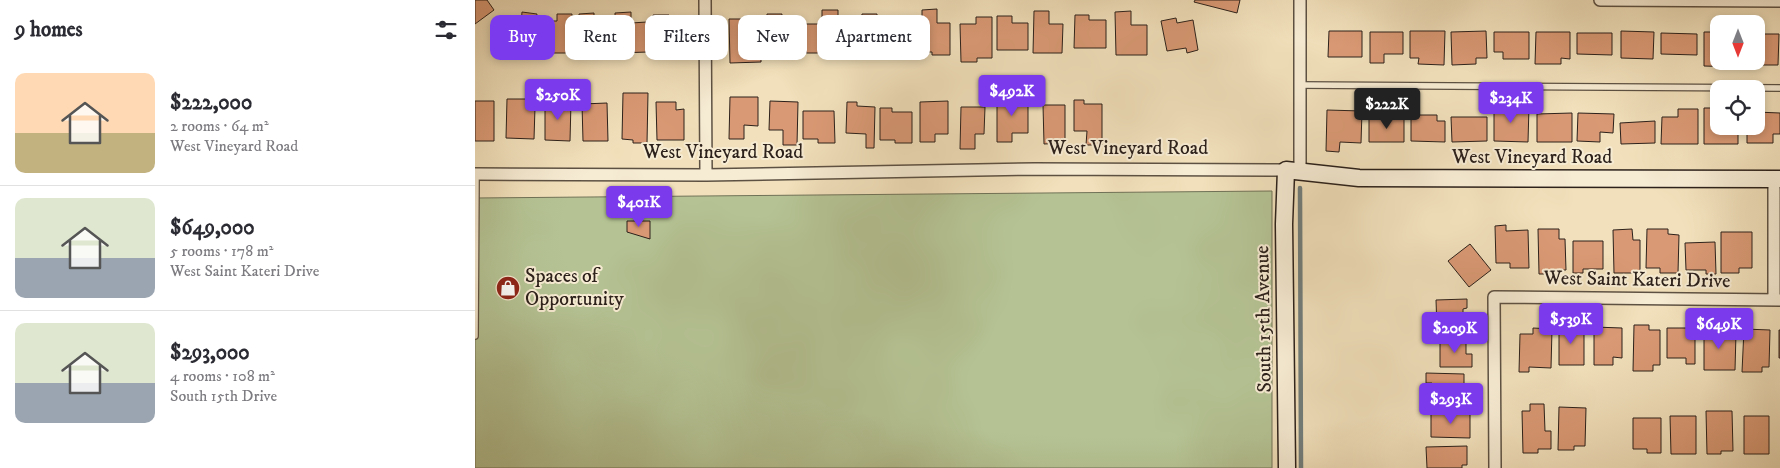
<!DOCTYPE html>
<meta charset="utf-8">
<style>
body{margin:0;font-family:"IM FELL DW Pica",serif;background:#f7f7f7;color:#2b2b33;height:100vh;display:flex;flex-direction:column;font-size:19px;white-space:nowrap}
*{box-sizing:border-box;margin:0}
p{font-size:16px;color:#7c7c81}
.icon{flex:none;width:28px;height:28px;fill:none;stroke:currentColor;stroke-width:2;stroke-linecap:round;stroke-linejoin:round}
.map{position:relative;flex:1;overflow:hidden}
.details{display:flex;flex-direction:column;background:#fff;width:475px}
.details>*{flex:none}
.hud{position:absolute;left:15px;top:15px;width:475px;height:45px;display:flex;gap:10px}
.needle{width:32px;rotate:180deg}
.tools{position:absolute;left:1235px;top:15px;display:grid;gap:10px}
.tools a{display:grid;place-items:center;width:55px;height:55px;border-radius:10px;background:#fff;box-shadow:0 2px 8px #0003;font-size:25px}
.price{position:absolute;translate:-50% -42px;padding:0 11px;border-radius:5px;background:#7c3aed;color:#fff;font-size:16px;line-height:32px;filter:drop-shadow(0 1px 2px #0008)}
.price::after{content:'';position:absolute;left:50%;top:30px;width:15px;height:11px;margin-left:-8px;background:inherit;clip-path:polygon(0 0,100% 0,50% 100%)}
.price.active{background:#222;color:#fff}
ul{padding:0;list-style:none}
li{display:flex;align-items:center;gap:15px;height:125px;padding:0 15px}
li+li{border-top:1px solid #e1e1e2}
li span{display:grid;place-items:center;flex:none;width:140px;height:100px;border-radius:10px;color:#555}
li>.icon{margin-inline-start:auto}
span .icon{width:60px;height:60px;fill:#fffc;stroke-width:1}
li b{font-size:21px}
h2{display:flex;justify-content:space-between;align-items:center;height:60px;padding:0 15px;font-size:21px}
.chip{padding:0 18px;border-radius:10px;background:#fff;box-shadow:0 2px 8px #0003;font-size:18px;line-height:45px}
.chip.active{background:#7c3aed;color:#fff}
main{display:flex;flex:1;min-height:0}
.map>svg:first-child{display:block}
.green{fill:#b5c394;stroke:#707258}
.lines{fill:none;stroke-linecap:round;stroke-linejoin:round}
.stream{stroke:#717d7b;stroke-width:4.5}
.building{fill:#d99974;stroke:#2c211b}
.lane-casing{stroke:#5d5143;stroke-width:8}
.street-casing{stroke:#5d5143;stroke-width:14}
.secondary-casing{stroke:#2c211b;stroke-width:19}
.lane{stroke:#f6ebd3;stroke-width:5.5}
.street{stroke:#f6ebd3;stroke-width:11}
.secondary{stroke:#f6ebd3;stroke-width:16}
.labels{text-anchor:middle;dominant-baseline:central;stroke-width:4;stroke-linejoin:round;paint-order:stroke}
.street-label{font-size:20px;fill:#2c211b;stroke:#f6ebd3}
.poi-label{font-size:20px;fill:#2c211b;stroke:#f6ebd3;text-anchor:start}
</style>
<main>
<section class="details">
<h2>9 homes<svg class="icon" aria-label="filters" viewBox="0 0 24 24"><path d="M4 7h16M4 17h16"/><circle cx="9" cy="7" r="2"/><circle cx="15" cy="17" r="2"/></svg></h2>
<ul>
<li><span style="background:linear-gradient(#ffd9b3 60%,#c2b280 0)"><svg class="icon" aria-label="home" viewBox="0 0 24 24"><path d="M3 11l9-7 9 7M6 9v11h12V9"/></svg></span><div><b>$222,000</b><p>2 rooms · 64 m²</p><p>West Vineyard Road</p></div></li>
<li><span style="background:linear-gradient(#dfe7d0 60%,#9aa5b1 0)"><svg class="icon" aria-label="home" viewBox="0 0 24 24"><path d="M3 11l9-7 9 7M6 9v11h12V9"/></svg></span><div><b>$649,000</b><p>5 rooms · 178 m²</p><p>West Saint Kateri Drive</p></div></li>
<li><span style="background:linear-gradient(#dfe7d0 60%,#9aa5b1 0)"><svg class="icon" aria-label="home" viewBox="0 0 24 24"><path d="M3 11l9-7 9 7M6 9v11h12V9"/></svg></span><div><b>$293,000</b><p>4 rooms · 108 m²</p><p>South 15th Drive</p></div></li>
</ul>
</section>
<div class="map">
<svg width="1305" height="468" viewBox="0 0 1305 468">
<rect width="100%" height="100%" fill="#f1e0bb"/>
<filter id="stains"><feTurbulence type="fractalNoise" baseFrequency=".004" numOctaves="4"/><feColorMatrix values="0 0 0 0 .2 0 0 0 0 .09 0 0 0 0 .02 0 0 0 .5 -.17"/></filter>
<radialGradient id="worn" r=".72"><stop offset=".6" stop-color="#630" stop-opacity="0"/><stop offset="1" stop-color="#630" stop-opacity=".3"/></radialGradient>
<!-- green -->
<path class="green" d="M 797,191 L 797,468 L 0,468 L 0,198 Z"/>
<g class="lines">
<!-- stream -->
<path class="stream" d="M 825,188 L 826,468"/>
</g>
<!-- building -->
<path class="building" d="M 0,0 L 12,0 L 19,10 L 0,24 Z
M 720,0 L 765,0 L 762,13 L 719,2 Z
M 462,9 L 462,23 L 475,23 L 475,55 L 457,55 L 457,52 L 447,52 L 447,10 Z
M 347,10 L 363,10 L 363,53 L 331,53 L 331,24 L 347,24 Z
M 559,11 L 574,11 L 574,24 L 588,24 L 587,53 L 558,53 Z
M 656,11 L 656,25 L 672,25 L 672,55 L 641,55 L 640,12 Z
M 47,12 L 62,14 L 56,55 L 28,52 L 32,23 L 46,24 Z
M 156,12 L 156,23 L 172,22 L 173,52 L 141,53 L 140,13 Z
M 119,13 L 119,23 L 135,22 L 136,57 L 104,57 L 104,14 Z
M 82,14 L 97,14 L 96,53 L 73,53 L 74,21 L 82,21 Z
M 292,14 L 307,14 L 306,23 L 323,24 L 323,57 L 291,57 Z
M 387,14 L 402,14 L 402,55 L 373,54 L 373,22 L 386,21 Z
M 178,15 L 194,15 L 194,21 L 201,21 L 200,54 L 177,54 Z
M 600,15 L 614,15 L 614,20 L 631,20 L 631,48 L 599,48 Z
M 410,16 L 425,17 L 425,20 L 440,21 L 440,52 L 424,52 L 424,48 L 409,47 Z
M 522,16 L 537,16 L 537,23 L 553,23 L 553,50 L 522,50 Z
M 501,17 L 517,17 L 517,58 L 502,58 L 502,62 L 486,62 L 485,24 L 501,24 Z
M 701,18 L 702,23 L 718,20 L 723,50 L 712,53 L 711,48 L 692,51 L 686,21 Z
M 254,19 L 270,19 L 270,32 L 286,32 L 286,62 L 255,63 Z
M 854,31 L 887,31 L 887,57 L 853,57 Z
M 935,31 L 970,31 L 969,65 L 943,64 L 944,58 L 935,58 Z
M 1011,31 L 1012,58 L 1001,58 L 1001,64 L 977,65 L 976,32 Z
M 1146,31 L 1179,32 L 1178,59 L 1146,58 Z
M 895,32 L 928,32 L 928,54 L 909,54 L 909,63 L 895,63 Z
M 1019,32 L 1054,32 L 1054,59 L 1028,59 L 1028,52 L 1019,52 Z
M 1061,32 L 1095,32 L 1095,59 L 1086,58 L 1086,64 L 1060,64 Z
M 1229,32 L 1244,32 L 1244,61 L 1263,61 L 1262,67 L 1229,66 Z
M 1102,33 L 1137,33 L 1137,55 L 1102,54 Z
M 1186,33 L 1222,34 L 1222,55 L 1186,54 Z
M 1281,34 L 1304,34 L 1303,65 L 1271,65 L 1271,61 L 1281,61 Z
M 148,93 L 173,93 L 172,143 L 158,143 L 158,140 L 147,139 Z
M 538,94 L 553,95 L 553,133 L 537,133 L 537,142 L 522,142 L 522,98 L 538,99 Z
M 255,97 L 283,97 L 283,126 L 269,125 L 269,139 L 254,139 Z
M 32,99 L 52,99 L 52,107 L 60,107 L 59,139 L 31,138 Z
M 599,100 L 609,100 L 609,104 L 627,104 L 627,145 L 611,145 L 612,131 L 599,131 Z
M 0,101 L 19,101 L 19,141 L 0,141 Z
M 70,101 L 96,102 L 95,141 L 70,140 Z
M 295,101 L 323,102 L 322,145 L 308,145 L 308,130 L 294,130 Z
M 473,101 L 473,134 L 460,134 L 460,142 L 445,142 L 445,102 Z
M 181,102 L 201,102 L 201,110 L 209,109 L 209,140 L 182,140 Z
M 372,102 L 382,102 L 382,106 L 400,107 L 399,148 L 391,148 L 391,134 L 371,133 Z
M 132,103 L 133,141 L 108,141 L 107,104 Z
M 568,105 L 590,105 L 590,143 L 569,144 Z
M 1019,106 L 1054,106 L 1053,142 L 1019,141 Z
M 486,107 L 510,107 L 509,134 L 500,134 L 500,149 L 485,149 Z
M 405,108 L 417,108 L 417,112 L 437,112 L 437,143 L 420,143 L 420,140 L 405,140 Z
M 1229,108 L 1244,108 L 1244,126 L 1263,126 L 1263,144 L 1229,144 Z
M 1203,109 L 1223,109 L 1223,144 L 1186,144 L 1187,117 L 1203,117 Z
M 852,110 L 887,111 L 886,143 L 865,142 L 864,152 L 851,151 Z
M 328,111 L 359,111 L 360,143 L 343,143 L 343,139 L 328,139 Z
M 1281,112 L 1305,113 L 1305,134 L 1298,134 L 1298,143 L 1272,143 L 1272,126 L 1281,126 Z
M 1097,113 L 1097,142 L 1062,142 L 1062,114 Z
M 1103,113 L 1139,114 L 1138,133 L 1125,132 L 1125,142 L 1102,141 Z
M 936,115 L 962,115 L 962,121 L 970,121 L 970,142 L 936,141 Z
M 976,117 L 1012,117 L 1012,141 L 977,142 Z
M 894,119 L 929,119 L 929,142 L 894,142 Z
M 1180,121 L 1180,143 L 1146,144 L 1145,123 Z
M 152,221 L 175,221 L 175,239 L 152,232 Z
M 1031,225 L 1031,231 L 1053,230 L 1054,268 L 1035,268 L 1035,263 L 1021,263 L 1020,226 Z
M 1063,229 L 1084,229 L 1084,239 L 1090,239 L 1091,270 L 1079,270 L 1079,274 L 1064,274 Z
M 1157,229 L 1158,240 L 1165,240 L 1165,273 L 1139,273 L 1138,230 Z
M 1172,229 L 1193,229 L 1193,234 L 1204,235 L 1203,273 L 1185,273 L 1185,268 L 1171,268 Z
M 1246,232 L 1277,232 L 1277,268 L 1264,268 L 1264,273 L 1246,273 Z
M 1098,241 L 1128,241 L 1128,269 L 1108,269 L 1108,273 L 1098,273 Z
M 1240,242 L 1241,274 L 1231,274 L 1231,270 L 1211,270 L 1210,243 Z
M 995,244 L 1016,270 L 994,287 L 973,261 Z
M 992,299 L 992,308 L 988,309 L 988,329 L 962,329 L 961,300 Z
M 1084,325 L 1109,326 L 1109,365 L 1084,365 Z
M 1159,325 L 1174,325 L 1174,330 L 1185,330 L 1185,365 L 1178,365 L 1178,371 L 1158,371 Z
M 1119,327 L 1147,328 L 1147,358 L 1138,357 L 1138,365 L 1119,365 Z
M 1058,328 L 1077,329 L 1076,368 L 1054,367 L 1054,372 L 1044,372 L 1045,334 L 1058,334 Z
M 1192,328 L 1220,328 L 1220,364 L 1211,364 L 1211,358 L 1192,358 Z
M 1229,328 L 1247,328 L 1247,333 L 1261,333 L 1260,370 L 1229,370 Z
M 1269,329 L 1295,330 L 1294,367 L 1287,367 L 1287,372 L 1267,372 Z
M 1304,330 L 1305,330 L 1305,358 L 1304,358 Z
M 965,339 L 991,339 L 991,354 L 997,354 L 997,367 L 965,367 Z
M 951,373 L 989,374 L 989,387 L 995,387 L 995,405 L 956,404 L 957,383 L 951,383 Z
M 1055,404 L 1069,404 L 1070,431 L 1076,431 L 1076,449 L 1063,449 L 1063,453 L 1048,453 L 1047,411 L 1055,411 Z
M 1084,407 L 1111,408 L 1110,446 L 1099,446 L 1099,450 L 1083,450 Z
M 1231,411 L 1257,411 L 1258,451 L 1246,451 L 1246,454 L 1232,454 Z
M 956,412 L 995,413 L 995,438 L 956,437 Z
M 1195,416 L 1221,416 L 1221,454 L 1196,454 Z
M 1269,416 L 1294,416 L 1294,454 L 1269,454 Z
M 1158,418 L 1186,418 L 1186,453 L 1172,453 L 1172,449 L 1158,449 Z
M 992,446 L 992,465 L 987,465 L 987,468 L 952,468 L 951,447 Z"/>
<g class="lines">
<!-- lane casing -->
<g class="lane-casing">
<path id="lane" d="M 825,85 L 1305,88
M 0,336 L 1,174"/>
</g>
<!-- street casing -->
<g class="street-casing">
<path id="street" d="M 230,0 L 231,175
M 825,0 L 825,172
M 1125,0 L 1305,1
M 0,174 L 231,175 L 560,169 L 811,170
M 1299,179 L 1299,300
M 1020,468 L 1019,297 L 1305,300"/>
</g>
<!-- secondary casing -->
<g class="secondary-casing">
<path id="secondary" d="M 812,468 L 809,224 L 811,170 L 884,178 L 1305,179"/>
</g>
<!-- lane -->
<use href="#lane" class="lane"/>
<!-- street -->
<use href="#street" class="street"/>
<!-- secondary -->
<use href="#secondary" class="secondary"/>
</g>
<!-- icons -->
<defs>
<g id="shop-disc" transform="scale(1.25)"><circle r="9.5" fill="#8f2418" stroke="#f6ebd3"/><path d="M-5-2.5h2.3a2.7 3.5 0 0 1 5.4 0H5L5.5 6h-11ZM-1.5-2.5h3a1.5 2.3 0 0 0-3 0Z" fill="#fff"/></g>
</defs>
<g fill-rule="evenodd">
<use href="#shop-disc" x="33" y="288"/>
</g>
<g class="labels">
<!-- street labels -->
<g class="street-label">
<text x="653" y="148">West Vineyard Road</text>
<text x="248" y="152">West Vineyard Road</text>
<text x="1057" y="157">West Vineyard Road</text>
<text transform="translate(1162 280) rotate(1)">West Saint Kateri Drive</text>
<text transform="translate(789 319) rotate(-91)">South 15th Avenue</text>
</g>
<!-- poi labels -->
<g class="poi-label">
<text x="50" y="276">Spaces of<tspan x="50" dy="23">Opportunity</tspan></text>
</g>
</g>
<rect width="100%" height="100%" filter="url(#stains)"/>
<rect width="100%" height="100%" fill="url(#worn)"/>
</svg>
<div class="tools">
<a><svg class="needle" viewBox="-14 -14 28 28"><path d="M0-13l5 13h-10z" fill="#e53935"/><path d="M0 13l5-13h-10z" fill="#7c7c81"/></svg></a>
<a><svg class="icon" aria-label="locate" viewBox="0 0 24 24"><circle cx="12" cy="12" r="6"/><path d="M12 2v4M12 18v4M2 12h4M18 12h4"/></svg></a>
</div>
<b class="price" style="left:537px;top:117px">$492K</b>
<b class="price" style="left:83px;top:121px">$250K</b>
<b class="price" style="left:1036px;top:124px">$234K</b>
<b class="price active" style="left:912px;top:130px">$222K</b>
<b class="price" style="left:164px;top:228px">$401K</b>
<b class="price" style="left:1096px;top:345px">$539K</b>
<b class="price" style="left:1244px;top:350px">$649K</b>
<b class="price" style="left:980px;top:354px">$209K</b>
<b class="price" style="left:976px;top:425px">$293K</b>
<div class="hud">
<a class="chip active">Buy</a>
<a class="chip">Rent</a>
<a class="chip">Filters</a>
<a class="chip">New</a>
<a class="chip">Apartment</a>
</div>
</div>
</main>
